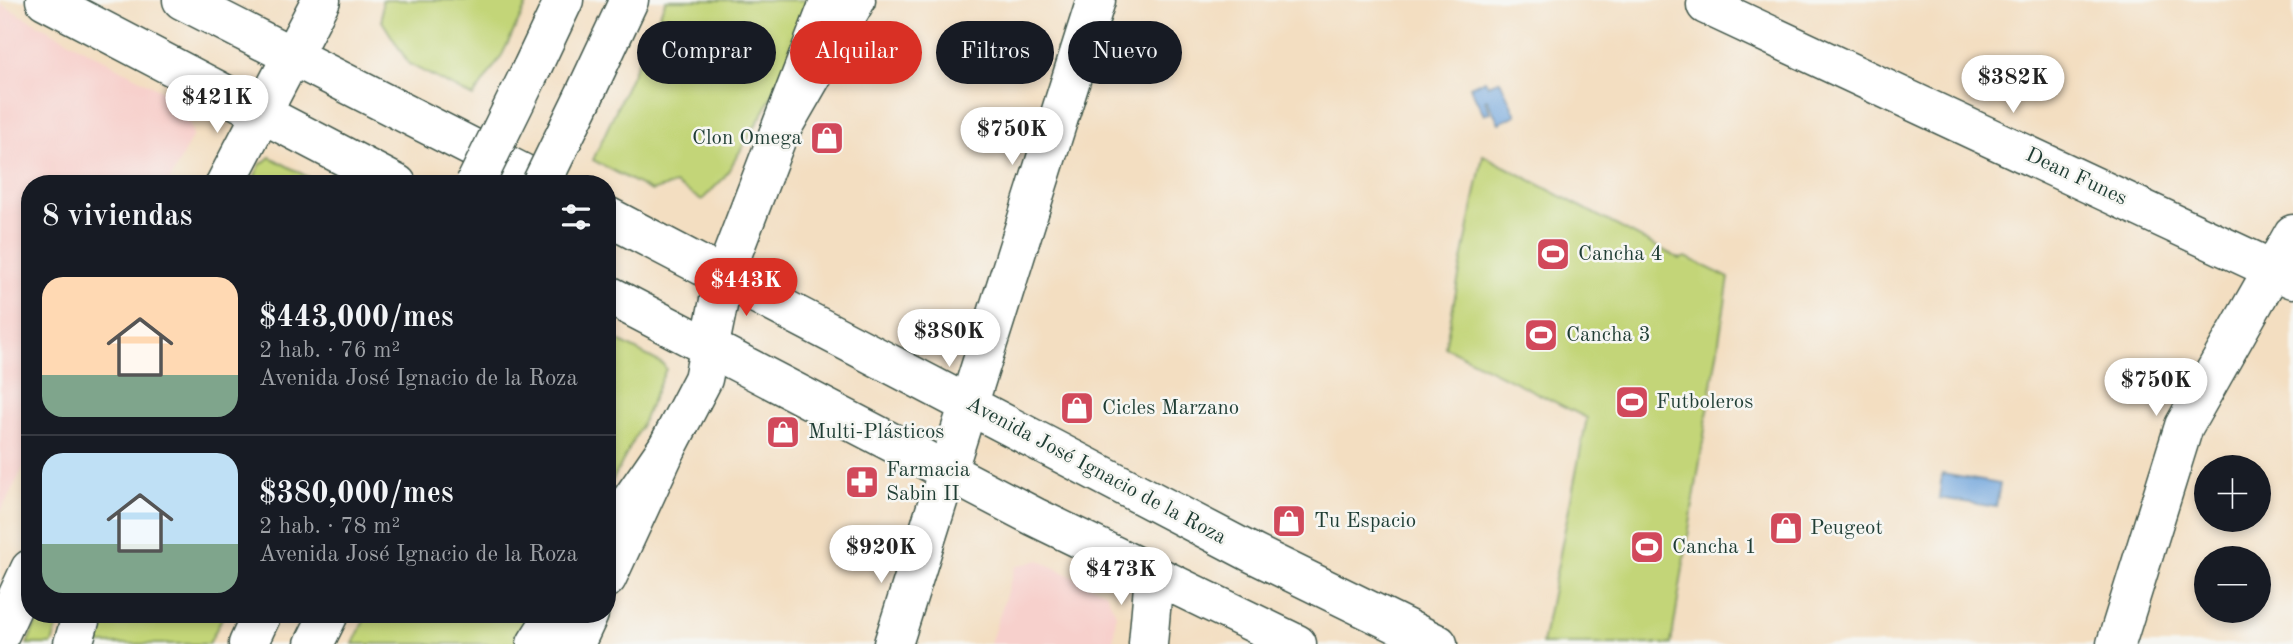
<!DOCTYPE html>
<html lang="es">
<meta charset="utf-8">
<style>
body{margin:0;font-family:"Old Standard TT",serif;background:#242831;color:#f1f3f6;height:100vh;display:flex;flex-direction:column;font-size:26px;white-space:nowrap}
*{box-sizing:border-box;margin:0}
p{font-size:23px;color:#9ea1a6}
.icon{flex:none;width:38px;height:38px;fill:none;stroke:currentColor;stroke-width:2;stroke-linecap:round;stroke-linejoin:round}
.map{position:relative;flex:1;overflow:hidden}
.details{position:absolute;left:21px;top:175px;width:595px;height:448px;display:flex;flex-direction:column;background:#171b24;border-radius:28px;box-shadow:0 4px 10px #0003}
.details>*{flex:none}
.top-card{position:absolute;left:637px;top:21px;width:665px;height:63px;display:flex;gap:14px}
.controls{position:absolute;left:2194px;top:455px;display:grid;gap:14px}
.controls a{display:grid;place-items:center;width:77px;height:77px;border-radius:50%;background:#171b24;box-shadow:0 4px 10px #0003;font-size:35px}
.price{position:absolute;translate:-50% -60px;padding:0 16px;border-radius:24px;background:#fff;color:#222;font-size:23px;line-height:46px;filter:drop-shadow(0 2px 4px #0008)}
.price::after{content:'';position:absolute;left:50%;top:42px;width:21px;height:16px;margin-left:-10px;background:inherit;clip-path:polygon(0 0,100% 0,50% 100%)}
.price.active{background:#d93025;color:#fff}
ul{padding:0;list-style:none}
li{display:flex;align-items:center;gap:21px;height:175px;padding:0 21px}
li+li{border-top:2px solid #363941}
li span{display:grid;place-items:center;flex:none;width:196px;height:140px;border-radius:21px;color:#555}
li>.icon{margin-inline-start:auto}
span .icon{width:84px;height:84px;fill:#fffc;stroke-width:1}
li b{font-size:30px}
h2{display:flex;justify-content:space-between;align-items:center;height:84px;padding:0 21px;font-size:30px}
.pill{padding:0 24px;border-radius:32px;background:#171b24;box-shadow:0 4px 10px #0003;font-size:24px;line-height:63px}
.pill.active{background:#d93025;color:#fff}
.map>svg:first-child{display:block}
.built{fill:#f7d0cc}
.green{fill:#c3d578;stroke:#718956;stroke-width:2}
.water{fill:#70a4dc;stroke:#487088;stroke-width:2}
.lines{fill:none;stroke-linecap:round;stroke-linejoin:round}
.minor-casing{stroke:#3f5549;stroke-width:41}
.major-casing{stroke:#3f5549;stroke-width:41}
.highway-casing{stroke:#3f5549;stroke-width:41}
.minor{stroke:#fff;stroke-width:38}
.major{stroke:#fff;stroke-width:38}
.highway{stroke:#fff;stroke-width:38}
.highway-bridge-casing{stroke:#3f5549;stroke-width:41;stroke-linecap:butt}
.highway-bridge{stroke:#fff;stroke-width:38}
.labels{text-anchor:middle;dominant-baseline:central;stroke-width:5;stroke-linejoin:round;paint-order:stroke}
.poi-label{font-size:21px;fill:#1f3d34;stroke:#f6f6f2;text-anchor:start}
.street-label{font-size:21px;fill:#1f3d34;stroke:#f6f6f2}
</style>
<div class="map">
<svg width="2293" height="644" viewBox="0 0 2293 644">
<rect width="100%" height="100%" fill="#f6f6f2"/>
<filter id="ink" filterUnits="userSpaceOnUse"><feTurbulence type="fractalNoise" baseFrequency=".0143" numOctaves="2"/><feDisplacementMap in="SourceGraphic" scale="14" xChannelSelector="R" yChannelSelector="G"/><feConvolveMatrix kernelMatrix="1 2 1 2 8 2 1 2 1" color-interpolation-filters="sRGB"/></filter>
<filter id="wash" filterUnits="userSpaceOnUse"><feTurbulence type="fractalNoise" baseFrequency=".00686" numOctaves="4" result="noise"/><feDisplacementMap in="SourceGraphic" scale="28" xChannelSelector="R" yChannelSelector="G"/><feGaussianBlur stdDeviation="1.57" result="paint"/><feColorMatrix in="noise" values="0 0 0 0 0 0 0 0 0 0 0 0 0 0 0 0 0 1.4 0 .05"/><feComposite in="paint" operator="in"/></filter>
<g filter="url(#wash)">
<rect width="100%" height="100%" fill="#f3dec1"/>
<!-- built -->
<path class="built" d="M 0,4 L 183,102 L 193,135 L 168,184 L 30,184 L 30,455 L 0,513 Z
M 1039,560 L 1106,593 L 1116,614 L 1113,644 L 990,644 L 1015,567 Z"/>
<!-- green -->
<path class="green" d="M 382,0 L 529,0 L 502,55 L 473,97 L 409,64 L 382,21 Z
M 666,0 L 815,0 L 766,108 L 724,178 L 702,200 L 675,184 L 651,191 L 593,160 Z
M 1483,155 L 1680,259 L 1686,257 L 1729,278 L 1671,644 L 1542,644 L 1587,418 L 1445,347 Z
M 270,157 L 321,184 L 251,184 L 260,165 Z
M 607,335 L 663,364 L 666,369 L 641,426 L 607,491 Z
M 40,614 L 61,614 L 52,644 L 27,644 Z
M 96,614 L 224,614 L 209,644 L 87,644 Z
M 367,614 L 538,614 L 518,644 L 353,644 Z"/>
<!-- water -->
<path class="water" d="M 1485,80 L 1488,85 L 1500,80 L 1516,115 L 1499,123 L 1487,99 L 1485,100 L 1490,112 L 1484,115 L 1470,87 Z
M 1942,474 L 2000,484 L 1996,507 L 1939,498 Z"/>
</g>
<g filter="url(#ink)">
<g class="lines">
<!-- minor casing -->
<g class="minor-casing">
<path id="minor" d="M 1707,0 L 1706,5 L 2293,279
M 225,184 L 321,0
M 607,578 L 667,448 L 703,379 L 724,276 L 778,135 L 856,0
M 0,634 L 30,569
M 575,644 L 589,614
M 1148,644 L 1154,575
M 2116,644 L 2184,426 L 2293,234"/>
</g>
<!-- major casing -->
<g class="major-casing">
<path id="major" d="M 45,0 L 397,184
M 182,0 L 544,184
M 607,216 L 1252,553 L 1438,644
M 607,294 L 1035,517 L 1297,644
M 893,644 L 1096,0"/>
</g>
<!-- highway casing -->
<g class="highway-casing">
<path id="highway" d="M 531,70 L 564,0
M 583,98 L 629,0
M 778,135 L 830,0
M 607,535 L 667,448
M 73,644 L 82,614
M 248,644 L 262,614
M 314,644 L 329,614
M 536,644 L 555,614"/>
</g>
<!-- minor -->
<use href="#minor" class="minor"/>
<!-- major -->
<use href="#major" class="major"/>
<!-- highway -->
<use href="#highway" class="highway"/>
<!-- highway-bridge casing -->
<g class="highway-bridge-casing">
<path id="highway-bridge" d="M 475,184 L 531,70
M 541,184 L 583,98"/>
</g>
<!-- highway-bridge -->
<use href="#highway-bridge" class="highway-bridge"/>
</g>
</g>
<!-- icons -->
<defs>
<g id="shop-square" transform="scale(1.75)"><rect x="-9" y="-9" width="18" height="18" rx="4" fill="#d1495b" stroke="#f6f6f2"/><path d="M-5-2.5h2.3a2.7 3.5 0 0 1 5.4 0H5L5.5 6h-11ZM-1.5-2.5h3a1.5 2.3 0 0 0-3 0Z" fill="#fff"/></g>
<g id="stadium-square" transform="scale(1.75)"><rect x="-9" y="-9" width="18" height="18" rx="4" fill="#d1495b" stroke="#f6f6f2"/><path d="M0-5a6.5 5 0 1 0 0 10a6.5 5 0 1 0 0-10ZM-3.5-1.8h7v3.6h-7Z" fill="#fff"/></g>
<g id="pharmacy-square" transform="scale(1.75)"><rect x="-9" y="-9" width="18" height="18" rx="4" fill="#d1495b" stroke="#f6f6f2"/><path d="M-2-6h4v4h4v4h-4v4h-4v-4h-4v-4h4Z" fill="#fff"/></g>
</defs>
<g fill-rule="evenodd">
<use href="#shop-square" x="827" y="138"/>
<use href="#stadium-square" x="1553" y="254"/>
<use href="#stadium-square" x="1541" y="335"/>
<use href="#stadium-square" x="1632" y="402"/>
<use href="#shop-square" x="1077" y="408"/>
<use href="#shop-square" x="783" y="432"/>
<use href="#pharmacy-square" x="862" y="482"/>
<use href="#shop-square" x="1289" y="521"/>
<use href="#shop-square" x="1786" y="528"/>
<use href="#stadium-square" x="1647" y="547"/>
</g>
<g class="labels">
<!-- poi labels -->
<g class="poi-label">
<text x="802" y="138" text-anchor="end">Clon Omega</text>
<text x="1578" y="254">Cancha 4</text>
<text x="1566" y="335">Cancha 3</text>
<text x="1656" y="402">Futboleros</text>
<text x="1102" y="408">Cicles Marzano</text>
<text x="808" y="432">Multi-Plásticos</text>
<text x="886" y="470">Farmacia<tspan x="886" dy="24">Sabin II</tspan></text>
<text x="1314" y="521">Tu Espacio</text>
<text x="1810" y="528">Peugeot</text>
<text x="1672" y="547">Cancha 1</text>
</g>
<!-- street labels -->
<g class="street-label">
<text transform="translate(2076 177) rotate(25)">Dean Funes</text>
<text transform="translate(1096 471) rotate(28)">Avenida José Ignacio de la Roza</text>
</g>
</g>
</svg>
<div class="controls">
<a>+</a>
<a>−</a>
</div>
<b class="price" style="left:2013px;top:115px">$382K</b>
<b class="price" style="left:217px;top:135px">$421K</b>
<b class="price" style="left:1012px;top:167px">$750K</b>
<b class="price active" style="left:746px;top:318px">$443K</b>
<b class="price" style="left:949px;top:369px">$380K</b>
<b class="price" style="left:2156px;top:418px">$750K</b>
<b class="price" style="left:881px;top:585px">$920K</b>
<b class="price" style="left:1121px;top:607px">$473K</b>
<div class="top-card">
<a class="pill">Comprar</a>
<a class="pill active">Alquilar</a>
<a class="pill">Filtros</a>
<a class="pill">Nuevo</a>
</div>
<section class="details">
<h2>8 viviendas<svg class="icon" aria-label="filters" viewBox="0 0 24 24"><path d="M4 7h16M4 17h16"/><circle cx="9" cy="7" r="2"/><circle cx="15" cy="17" r="2"/></svg></h2>
<ul>
<li><span style="background:linear-gradient(#ffd9b3 70%,#7fa58c 0)"><svg class="icon" aria-label="home" viewBox="0 0 24 24"><path d="M3 11l9-7 9 7M6 9v11h12V9"/></svg></span><div><b>$443,000/mes</b><p>2 hab. · 76 m²</p><p>Avenida José Ignacio de la Roza</p></div></li>
<li><span style="background:linear-gradient(#bfe0f5 65%,#7fa58c 0)"><svg class="icon" aria-label="home" viewBox="0 0 24 24"><path d="M3 11l9-7 9 7M6 9v11h12V9"/></svg></span><div><b>$380,000/mes</b><p>2 hab. · 78 m²</p><p>Avenida José Ignacio de la Roza</p></div></li>
</ul>
</section>
</div>
